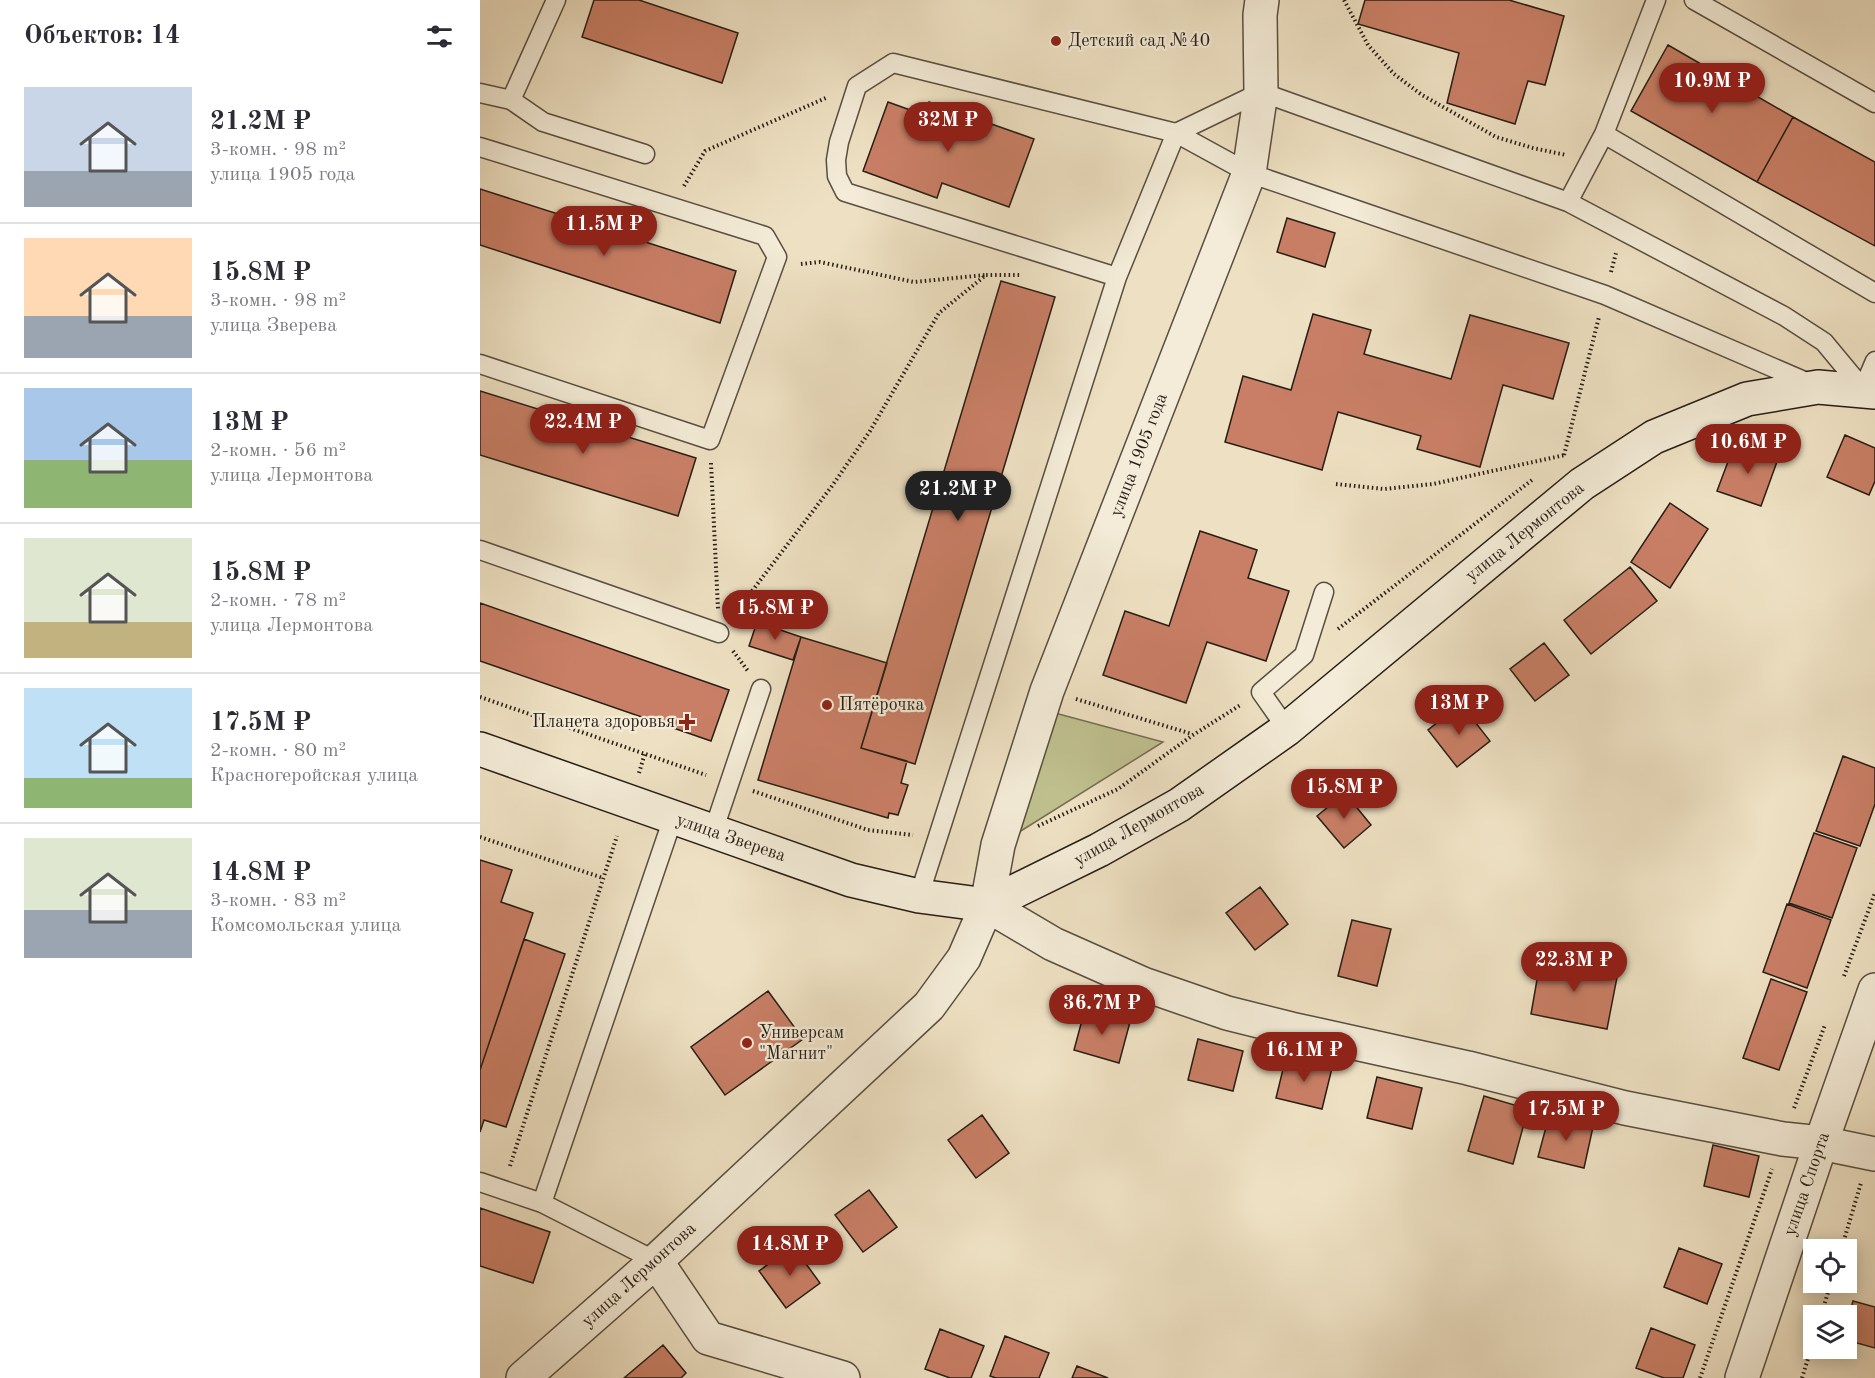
<!DOCTYPE html>
<html lang="ru">
<meta charset="utf-8">
<style>
body{margin:0;font-family:"Old Standard TT",serif;background:#f7f7f7;color:#2b2b33;height:100vh;display:flex;flex-direction:column;font-size:22px;white-space:nowrap}
*{box-sizing:border-box;margin:0}
p{font-size:20px;color:#7c7c81}
.icon{flex:none;width:33px;height:33px;fill:none;stroke:currentColor;stroke-width:2;stroke-linecap:round;stroke-linejoin:round}
.map{position:relative;flex:1;overflow:hidden}
.sheet{display:flex;flex-direction:column;background:#fff;width:480px}
.sheet>*{flex:none}
.fabs{position:absolute;left:1323px;top:1239px;display:grid;gap:12px}
.fabs a{display:grid;place-items:center;width:54px;height:54px;border-radius:0px;background:#fff;box-shadow:0 3px 15px #0003;font-size:30px}
.price{position:absolute;translate:-50% -51px;padding:0 14px;border-radius:21px;background:#8f2418;color:#fff;font-size:20px;line-height:39px;filter:drop-shadow(0 2px 3px #0008)}
.price::after{content:'';position:absolute;left:50%;top:36px;width:18px;height:14px;margin-left:-9px;background:inherit;clip-path:polygon(0 0,100% 0,50% 100%)}
.price.active{background:#222;color:#fff}
ul{padding:0;list-style:none}
li{display:flex;align-items:center;gap:18px;height:150px;padding:0 24px}
li+li{border-top:2px solid #e1e1e2}
li span{display:grid;place-items:center;flex:none;width:168px;height:120px;border-radius:0px;color:#555}
li>.icon{margin-inline-start:auto}
span .icon{width:72px;height:72px;fill:#fffc;stroke-width:1}
li b{font-size:26px}
h2{display:flex;justify-content:space-between;align-items:center;height:72px;padding:0 24px;font-size:26px}
main{display:flex;flex:1;min-height:0}
.map>svg:first-child{display:block}
.green{fill:#c0c18f;stroke:#746f52;stroke-width:1.5}
.building{fill:#c97f66;stroke:#271d15;stroke-width:1.5}
.lines{fill:none;stroke-linecap:round;stroke-linejoin:round}
.service-casing{stroke:#594e40;stroke-width:21}
.minor-casing{stroke:#594e40;stroke-width:36}
.tertiary-casing{stroke:#594e40;stroke-width:36}
.secondary-casing{stroke:#271d15;stroke-width:36}
.path{stroke:#271d15;stroke-width:4;stroke-dasharray:1.5 3;stroke-linecap:butt}
.service{stroke:#f4ecd8;stroke-width:18}
.minor{stroke:#f4ecd8;stroke-width:33}
.tertiary{stroke:#f4ecd8;stroke-width:33}
.secondary{stroke:#f4ecd8;stroke-width:33}
.poi-dot{fill:#8f2418;stroke:#f4ecd8;stroke-width:2}
.labels{text-anchor:middle;dominant-baseline:central;stroke-width:4.5;stroke-linejoin:round;paint-order:stroke}
.poi-label{font-size:18px;fill:#271d15;stroke:#f4ecd8;text-anchor:start}
.street-label{font-size:18px;fill:#271d15;stroke:#f4ecd8}
</style>
<main>
<section class="sheet">
<h2>Объектов: 14<svg class="icon" aria-label="filters" viewBox="0 0 24 24"><path d="M4 7h16M4 17h16"/><circle cx="9" cy="7" r="2"/><circle cx="15" cy="17" r="2"/></svg></h2>
<ul>
<li><span style="background:linear-gradient(#c9d6e8 70%,#9aa5b1 0)"><svg class="icon" aria-label="home" viewBox="0 0 24 24"><path d="M3 11l9-7 9 7M6 9v11h12V9"/></svg></span><div><b>21.2M ₽</b><p>3-комн. · 98 m²</p><p>улица 1905 года</p></div></li>
<li><span style="background:linear-gradient(#ffd9b3 65%,#9aa5b1 0)"><svg class="icon" aria-label="home" viewBox="0 0 24 24"><path d="M3 11l9-7 9 7M6 9v11h12V9"/></svg></span><div><b>15.8M ₽</b><p>3-комн. · 98 m²</p><p>улица Зверева</p></div></li>
<li><span style="background:linear-gradient(#a9c7e8 60%,#8fb573 0)"><svg class="icon" aria-label="home" viewBox="0 0 24 24"><path d="M3 11l9-7 9 7M6 9v11h12V9"/></svg></span><div><b>13M ₽</b><p>2-комн. · 56 m²</p><p>улица Лермонтова</p></div></li>
<li><span style="background:linear-gradient(#dfe7d0 70%,#c2b280 0)"><svg class="icon" aria-label="home" viewBox="0 0 24 24"><path d="M3 11l9-7 9 7M6 9v11h12V9"/></svg></span><div><b>15.8M ₽</b><p>2-комн. · 78 m²</p><p>улица Лермонтова</p></div></li>
<li><span style="background:linear-gradient(#bfe0f5 75%,#8fb573 0)"><svg class="icon" aria-label="home" viewBox="0 0 24 24"><path d="M3 11l9-7 9 7M6 9v11h12V9"/></svg></span><div><b>17.5M ₽</b><p>2-комн. · 80 m²</p><p>Красногеройская улица</p></div></li>
<li><span style="background:linear-gradient(#dfe7d0 60%,#9aa5b1 0)"><svg class="icon" aria-label="home" viewBox="0 0 24 24"><path d="M3 11l9-7 9 7M6 9v11h12V9"/></svg></span><div><b>14.8M ₽</b><p>3-комн. · 83 m²</p><p>Комсомольская улица</p></div></li>
</ul>
</section>
<div class="map">
<svg width="1395" height="1378" viewBox="0 0 1395 1378">
<rect width="100%" height="100%" fill="#eee1c3"/>
<filter id="stains"><feTurbulence type="fractalNoise" baseFrequency=".00333" numOctaves="4"/><feColorMatrix values="0 0 0 0 .2 0 0 0 0 .09 0 0 0 0 .02 0 0 0 .5 -.17"/></filter>
<radialGradient id="worn" r=".72"><stop offset=".6" stop-color="#630" stop-opacity="0"/><stop offset="1" stop-color="#630" stop-opacity=".3"/></radialGradient>
<!-- green -->
<path class="green" d="M 575,713 L 683,742 L 536,834 Z"/>
<!-- building -->
<path class="building" d="M 114,0 L 159,0 L 258,33 L 242,83 L 102,37 Z
M 885,0 L 1029,0 L 1084,16 L 1065,85 L 1048,81 L 1035,124 L 967,103 L 979,53 L 878,24 Z
M 1188,45 L 1313,117 L 1277,182 L 1151,111 Z
M 408,102 L 444,115 L 449,102 L 554,139 L 529,207 L 462,183 L 457,198 L 383,171 Z
M 1313,117 L 1395,162 L 1395,246 L 1277,182 Z
M 0,189 L 256,271 L 240,323 L 0,245 Z
M 807,218 L 855,233 L 845,267 L 797,252 Z
M 521,281 L 575,297 L 435,764 L 381,748 Z
M 833,314 L 891,330 L 884,354 L 971,379 L 990,315 L 1089,343 L 1073,399 L 1023,385 L 1000,467 L 937,449 L 941,436 L 858,412 L 842,470 L 745,442 L 763,376 L 811,390 Z
M 0,391 L 216,458 L 198,516 L 0,455 Z
M 1365,435 L 1395,448 L 1395,481 L 1389,495 L 1347,477 Z
M 1255,443 L 1298,459 L 1281,506 L 1237,491 Z
M 1190,503 L 1228,529 L 1190,588 L 1151,562 Z
M 720,531 L 777,550 L 768,578 L 809,591 L 786,661 L 727,642 L 706,703 L 623,675 L 645,611 L 689,626 Z
M 1150,567 L 1177,601 L 1111,654 L 1084,620 Z
M 0,603 L 249,690 L 231,741 L 0,661 Z
M 277,622 L 321,637 L 313,660 L 269,646 Z
M 321,637 L 407,663 L 381,748 L 427,761 L 421,783 L 428,785 L 418,815 L 409,813 L 408,818 L 278,780 Z
M 1064,643 L 1089,675 L 1055,701 L 1030,669 Z
M 981,704 L 1010,741 L 977,767 L 948,730 Z
M 1363,756 L 1395,768 L 1395,804 L 1380,846 L 1336,831 Z
M 865,793 L 891,825 L 864,848 L 837,816 Z
M 1334,833 L 1377,848 L 1352,918 L 1309,903 Z
M 0,860 L 32,870 L 21,902 L 53,913 L 0,1070 Z
M 780,887 L 808,924 L 775,950 L 746,913 Z
M 1307,904 L 1351,920 L 1327,988 L 1283,972 Z
M 872,920 L 911,929 L 897,986 L 858,976 Z
M 44,939 L 85,954 L 26,1127 L 4,1120 L 0,1132 L 0,1070 Z
M 1061,957 L 1138,972 L 1127,1029 L 1051,1014 Z
M 1291,979 L 1327,992 L 1299,1070 L 1263,1058 Z
M 288,991 L 323,1039 L 245,1095 L 211,1047 Z
M 605,1009 L 650,1022 L 639,1063 L 594,1050 Z
M 718,1039 L 763,1051 L 753,1091 L 708,1080 Z
M 806,1057 L 852,1068 L 842,1109 L 796,1098 Z
M 897,1077 L 942,1088 L 932,1129 L 887,1118 Z
M 1004,1096 L 1048,1109 L 1033,1164 L 988,1151 Z
M 502,1115 L 529,1153 L 496,1178 L 468,1140 Z
M 1069,1116 L 1113,1127 L 1104,1168 L 1058,1157 Z
M 1233,1145 L 1279,1156 L 1269,1197 L 1224,1186 Z
M 389,1190 L 417,1227 L 383,1252 L 355,1215 Z
M 0,1208 L 70,1232 L 53,1283 L 0,1266 Z
M 313,1246 L 340,1283 L 306,1308 L 279,1271 Z
M 1199,1248 L 1242,1264 L 1227,1304 L 1184,1287 Z
M 1373,1301 L 1395,1307 L 1395,1348 L 1366,1340 L 1366,1326 Z
M 1171,1328 L 1215,1345 L 1203,1378 L 1184,1378 L 1156,1368 Z
M 460,1329 L 504,1346 L 491,1378 L 470,1378 L 445,1369 Z
M 525,1336 L 569,1353 L 559,1378 L 516,1378 L 510,1376 Z
M 183,1345 L 206,1373 L 201,1378 L 144,1378 Z
M 597,1366 L 628,1378 L 592,1378 Z"/>
<g class="lines">
<!-- service casing -->
<g class="service-casing">
<path id="service" d="M 1214,0 L 1395,103
M 0,93 L 31,100 L 63,122 L 165,154
M 31,100 L 76,0
M 1124,134 L 1176,0
M 0,147 L 285,236 L 297,257 L 230,440 L 0,364
M 1088,202 L 1304,316 L 1344,342 L 1383,389 L 1395,361
M 637,277 L 365,192 L 357,176 L 356,160 L 359,142 L 377,86 L 413,63 L 696,133 L 769,173 L 1125,295 L 1331,384
M 0,550 L 239,633
M 807,729 L 781,692 L 824,655 L 844,592
M 233,832 L 281,689
M 439,896 L 637,277 L 696,133 L 781,92 L 1088,202 L 1124,134 L 1395,293
M 0,1182 L 62,1203
M 176,1261 L 62,1203 L 193,818"/>
</g>
<!-- minor casing -->
<g class="minor-casing">
<path id="minor" d="M 507,905 L 573,944 L 663,984 L 747,1013 L 811,1029 L 988,1068 L 1145,1108 L 1303,1139 L 1341,1143 L 1395,1154
M 176,1261 L 228,1338 L 363,1378
M 43,1378 L 176,1261 L 449,1006 L 484,958 L 507,905 L 518,845 L 567,691 L 769,173 L 781,92 L 780,15 L 782,0"/>
</g>
<!-- tertiary casing -->
<g class="tertiary-casing">
<path id="tertiary" d="M 1262,1378 L 1341,1143 L 1395,990"/>
</g>
<!-- secondary casing -->
<g class="secondary-casing">
<path id="secondary" d="M 0,749 L 371,880 L 439,896 L 507,905 L 619,850 L 699,805 L 807,729 L 1102,484 L 1174,437 L 1267,399 L 1338,387 L 1395,392"/>
</g>
<!-- path -->
<path class="path" d="M 864,0 L 888,45 L 914,74 L 942,95 L 1016,137 L 1053,148 L 1086,155
M 204,186 L 225,151 L 348,97
M 321,264 L 340,262 L 434,282 L 505,275
M 1131,272 L 1136,253
M 1084,455 L 1119,317
M 231,463 L 238,609
M 856,484 L 904,489 L 953,484 L 1085,455
M 253,616 L 352,486 L 390,431 L 459,313 L 506,275 L 542,275
M 858,629 L 1052,480
M 253,651 L 268,671
M 0,697 L 226,775
M 596,699 L 712,734
M 159,773 L 165,753
M 273,791 L 388,830 L 433,835
M 558,826 L 638,789 L 713,735 L 762,704
M 0,837 L 123,878
M 1364,976 L 1395,893
M 1314,1108 L 1345,1025
M 30,1166 L 137,836
M 1361,1250 L 1381,1183
M 1341,1316 L 1351,1282
M 1220,1378 L 1292,1169
M 1322,1378 L 1334,1339"/>
<!-- service -->
<use href="#service" class="service"/>
<!-- minor -->
<use href="#minor" class="minor"/>
<!-- tertiary -->
<use href="#tertiary" class="tertiary"/>
<!-- secondary -->
<use href="#secondary" class="secondary"/>
</g>
<!-- markers -->
<g class="poi-dot">
<circle cx="576" cy="41" r="6"/>
<circle cx="347" cy="705" r="6"/>
<path d="M204 713h6v6h6v6h-6v6h-6v-6h-6v-6h6z"/>
<circle cx="267" cy="1043" r="6"/>
</g>
<g class="labels">
<!-- poi labels -->
<g class="poi-label">
<text x="588" y="41">Детский сад №40</text>
<text x="359" y="705">Пятёрочка</text>
<text x="195" y="722" text-anchor="end">Планета здоровья</text>
<text x="279" y="1033">Универсам<tspan x="279" dy="21">"Магнит"</tspan></text>
</g>
<!-- street labels -->
<g class="street-label">
<text transform="translate(659 455) rotate(-69)">улица 1905 года</text>
<text transform="translate(1045 532) rotate(-39)">улица Лермонтова</text>
<text transform="translate(659 825) rotate(-30)">улица Лермонтова</text>
<text transform="translate(251 838) rotate(19)">улица Зверева</text>
<text transform="translate(1327 1184) rotate(-71)">улица Спорта</text>
<text transform="translate(159 1275) rotate(-42)">улица Лермонтова</text>
</g>
</g>
<rect width="100%" height="100%" filter="url(#stains)"/>
<rect width="100%" height="100%" fill="url(#worn)"/>
</svg>
<div class="fabs">
<a><svg class="icon" aria-label="locate" viewBox="0 0 24 24"><circle cx="12" cy="12" r="6"/><path d="M12 2v4M12 18v4M2 12h4M18 12h4"/></svg></a>
<a><svg class="icon" aria-label="layers" viewBox="0 0 24 24"><path d="M12 4l9 5-9 5-9-5zM3 14l9 5 9-5"/></svg></a>
</div>
<b class="price" style="left:1232px;top:114px">10.9M ₽</b>
<b class="price" style="left:468px;top:153px">32M ₽</b>
<b class="price" style="left:124px;top:257px">11.5M ₽</b>
<b class="price" style="left:103px;top:455px">22.4M ₽</b>
<b class="price" style="left:1268px;top:475px">10.6M ₽</b>
<b class="price active" style="left:478px;top:522px">21.2M ₽</b>
<b class="price" style="left:295px;top:641px">15.8M ₽</b>
<b class="price" style="left:979px;top:736px">13M ₽</b>
<b class="price" style="left:864px;top:820px">15.8M ₽</b>
<b class="price" style="left:1094px;top:993px">22.3M ₽</b>
<b class="price" style="left:622px;top:1036px">36.7M ₽</b>
<b class="price" style="left:824px;top:1083px">16.1M ₽</b>
<b class="price" style="left:1086px;top:1142px">17.5M ₽</b>
<b class="price" style="left:310px;top:1277px">14.8M ₽</b>
</div>
</main>
